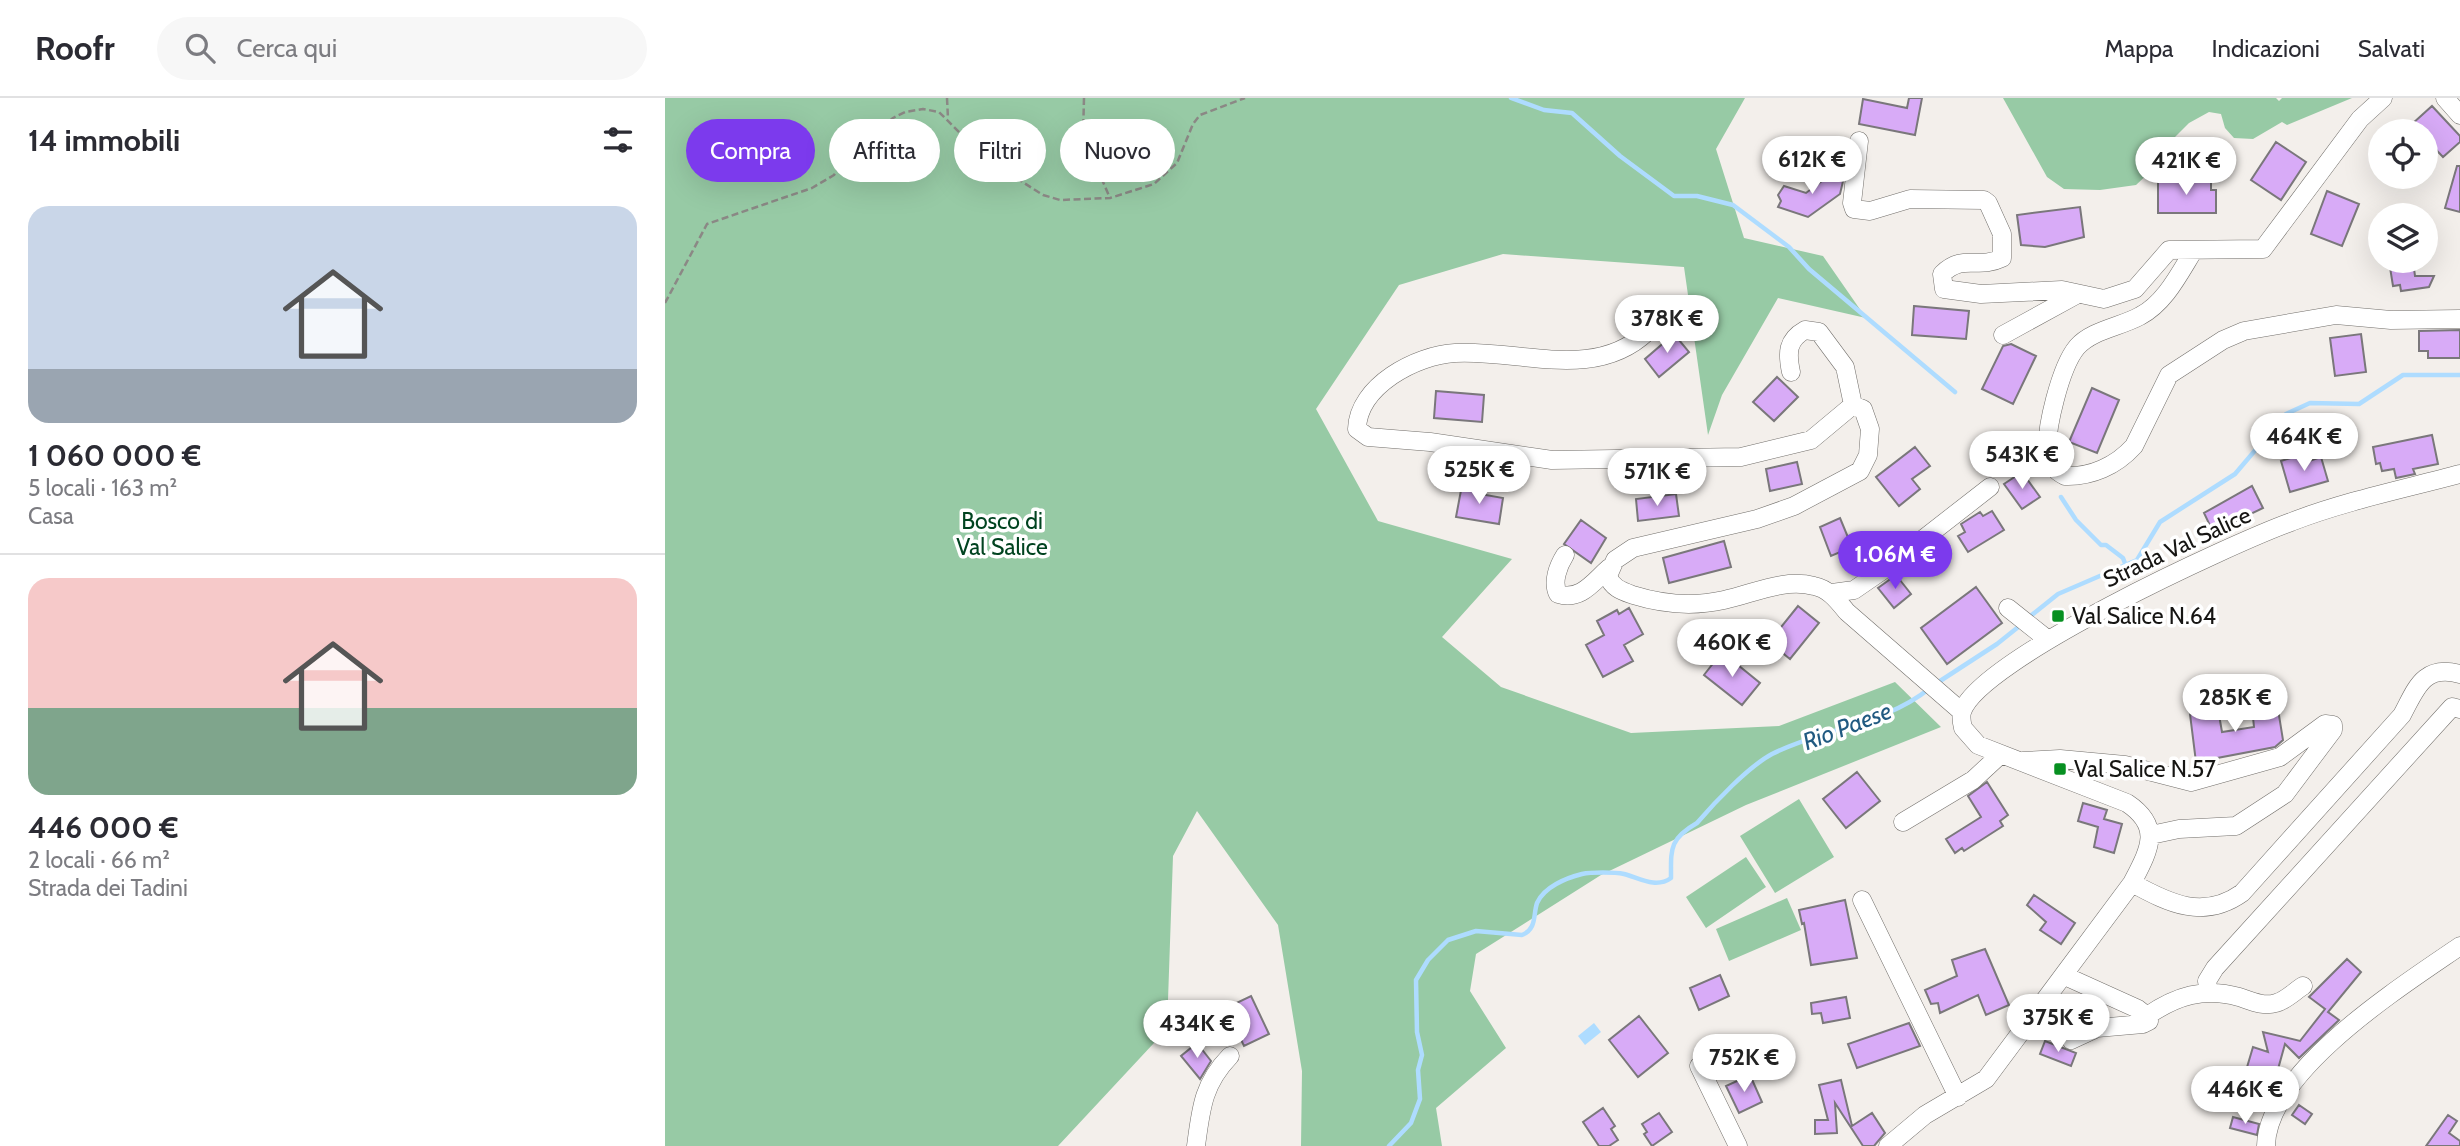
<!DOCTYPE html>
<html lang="it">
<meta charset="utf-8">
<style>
body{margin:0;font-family:Cabin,sans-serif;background:#f7f7f7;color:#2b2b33;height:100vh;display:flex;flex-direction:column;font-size:26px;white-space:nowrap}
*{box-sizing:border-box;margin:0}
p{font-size:23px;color:#7c7c81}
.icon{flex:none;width:38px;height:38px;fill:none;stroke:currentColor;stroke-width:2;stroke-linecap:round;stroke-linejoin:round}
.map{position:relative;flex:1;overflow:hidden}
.details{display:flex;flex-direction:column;background:#fff;width:665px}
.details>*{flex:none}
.hud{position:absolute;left:21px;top:21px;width:665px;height:63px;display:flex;gap:14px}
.fabs{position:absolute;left:1703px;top:21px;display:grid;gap:14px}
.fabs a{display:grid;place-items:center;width:70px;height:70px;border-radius:50%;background:#fff;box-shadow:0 7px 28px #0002;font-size:35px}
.price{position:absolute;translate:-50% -60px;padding:0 16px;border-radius:24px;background:#fff;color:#222;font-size:23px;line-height:46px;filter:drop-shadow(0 2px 4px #0008)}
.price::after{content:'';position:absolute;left:50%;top:42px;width:21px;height:16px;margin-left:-10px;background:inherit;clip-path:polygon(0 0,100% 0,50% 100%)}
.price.active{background:#7c3aed;color:#fff}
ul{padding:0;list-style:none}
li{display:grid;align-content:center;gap:14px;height:371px;padding:0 28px}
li+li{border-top:2px solid #e1e1e2}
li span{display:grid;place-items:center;height:217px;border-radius:21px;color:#555}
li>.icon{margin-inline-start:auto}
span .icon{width:126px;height:126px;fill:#fffc;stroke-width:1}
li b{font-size:30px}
h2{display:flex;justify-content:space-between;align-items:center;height:84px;padding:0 28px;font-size:30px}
.pill{padding:0 24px;border-radius:32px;background:#fff;box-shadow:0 7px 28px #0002;font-size:24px;line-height:63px}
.pill.active{background:#7c3aed;color:#fff}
header{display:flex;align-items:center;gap:42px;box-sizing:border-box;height:98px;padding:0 35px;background:#fff;border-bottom:2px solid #e1e1e2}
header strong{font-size:33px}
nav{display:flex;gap:38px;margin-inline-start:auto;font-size:24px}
.search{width:490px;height:63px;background:#f7f7f7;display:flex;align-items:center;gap:18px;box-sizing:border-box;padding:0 24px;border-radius:38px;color:#7c7c81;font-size:26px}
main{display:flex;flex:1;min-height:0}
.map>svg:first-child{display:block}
.green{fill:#97caa5}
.water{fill:#aedcff}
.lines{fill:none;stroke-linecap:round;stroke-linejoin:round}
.stream{stroke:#aedcff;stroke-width:4.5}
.building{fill:#d8abf7;stroke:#7a777b;stroke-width:2}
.minor-casing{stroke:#726f6b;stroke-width:19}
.path{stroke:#8b8885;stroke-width:2.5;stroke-dasharray:7 3.5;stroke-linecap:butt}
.minor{stroke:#fff;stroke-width:18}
.poi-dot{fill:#079021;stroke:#fff;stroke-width:2.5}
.labels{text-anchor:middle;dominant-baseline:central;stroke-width:7;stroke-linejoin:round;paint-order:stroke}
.park-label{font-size:23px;fill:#014320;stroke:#fff}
.street-label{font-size:23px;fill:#161513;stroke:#fff}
.poi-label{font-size:23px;fill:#161513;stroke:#fff;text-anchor:start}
.water-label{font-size:24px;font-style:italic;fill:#215a81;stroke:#fff}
</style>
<header>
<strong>Roofr</strong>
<div class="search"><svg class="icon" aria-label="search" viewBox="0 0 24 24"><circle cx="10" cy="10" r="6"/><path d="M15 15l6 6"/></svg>Cerca qui</div>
<nav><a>Mappa</a><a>Indicazioni</a><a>Salvati</a></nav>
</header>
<main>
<section class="details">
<h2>14 immobili<svg class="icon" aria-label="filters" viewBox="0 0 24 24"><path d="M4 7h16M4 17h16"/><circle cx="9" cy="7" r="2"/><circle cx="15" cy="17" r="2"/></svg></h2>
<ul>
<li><span style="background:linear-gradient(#c9d6e8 75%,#9aa5b1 0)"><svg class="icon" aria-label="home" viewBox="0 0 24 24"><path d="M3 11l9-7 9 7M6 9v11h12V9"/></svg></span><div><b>1 060 000 €</b><p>5 locali · 163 m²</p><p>Casa</p></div></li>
<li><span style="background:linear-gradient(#f6c9c9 60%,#7fa58c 0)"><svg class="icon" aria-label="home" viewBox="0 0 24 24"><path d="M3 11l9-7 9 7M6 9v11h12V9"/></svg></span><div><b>446 000 €</b><p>2 locali · 66 m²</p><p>Strada dei Tadini</p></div></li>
</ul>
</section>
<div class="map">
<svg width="1795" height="1048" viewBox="0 0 1795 1048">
<rect width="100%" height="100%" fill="#f3efeb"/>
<!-- green -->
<path class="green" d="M 0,0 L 1080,0 L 1051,51 L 1079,140 L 1158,158 L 1201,220 L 1113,200 L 1057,297 L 1043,337 L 1019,169 L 838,156 L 734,187 L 651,311 L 713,423 L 847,461 L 777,539 L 836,589 L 966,635 L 1114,628 L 1230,584 L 1276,629 L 1081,707 L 936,777 L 811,856 L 805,893 L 841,950 L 771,1010 L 777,1048 L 636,1048 L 637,973 L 613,827 L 532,713 L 508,758 L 502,931 L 393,1048 L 0,1048 Z
M 1338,0 L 1611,0 L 1614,3 L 1617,0 L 1687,0 L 1622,27 L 1617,24 L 1588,41 L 1569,40 L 1560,30 L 1556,16 L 1544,14 L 1524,25 L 1507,42 L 1504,56 L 1471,87 L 1435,92 L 1399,91 L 1382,79 Z
M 1134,701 L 1169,759 L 1110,795 L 1075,738 Z
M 1081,759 L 1101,789 L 1041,830 L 1021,799 Z
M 1122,800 L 1136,832 L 1064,863 L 1051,831 Z"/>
<!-- water -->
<path class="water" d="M 929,925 L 936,934 L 920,947 L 913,938 Z"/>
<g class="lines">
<!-- stream -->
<path class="stream" d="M 846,0 L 879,12 L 907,15 L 955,58 L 1009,98 L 1032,98 L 1068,107 L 1124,149 L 1144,171 L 1290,294
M 1396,399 L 1411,422 L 1436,447 L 1441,447 L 1458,460 L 1461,468
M 1363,520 L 1393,496 L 1472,462 L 1495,424 L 1570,376 L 1621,316 L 1645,305 L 1694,306 L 1738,277 L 1795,277
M 1272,585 L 1332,546 L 1357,526
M 724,1048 L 746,1025 L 755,1001 L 753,972 L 757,957 L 752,934 L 751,882 L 763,862 L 783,842 L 811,833 L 857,837 C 872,831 868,817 872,805 C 879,789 901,780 917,776 C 926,774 950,774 959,776 C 974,780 991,791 1006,780 C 1006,751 1004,741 1032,725 C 1050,704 1083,669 1107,656 C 1158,630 1220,627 1265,590"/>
</g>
<!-- building -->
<path class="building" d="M 1244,0 L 1257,0 L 1250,37 L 1194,26 L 1198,1 L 1242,10 Z
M 1767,8 L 1795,38 L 1795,44 L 1778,59 L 1760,40 L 1760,33 L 1754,33 L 1747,26 Z
M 1611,44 L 1641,64 L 1616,102 L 1586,82 Z
M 1792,68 L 1795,68 L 1795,114 L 1780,110 Z
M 1162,73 L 1179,79 L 1175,96 L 1143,119 L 1113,109 L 1116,103 L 1113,97 L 1119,88 L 1141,95 L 1158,82 Z
M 1493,81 L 1546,82 L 1546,92 L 1551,92 L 1551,115 L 1493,115 Z
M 1662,93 L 1694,106 L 1677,148 L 1646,136 Z
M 1415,109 L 1419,139 L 1380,149 L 1356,147 L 1352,117 Z
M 1724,163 L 1748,163 L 1750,178 L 1769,178 L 1764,189 L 1736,193 L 1735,187 L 1728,188 Z
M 1249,208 L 1304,213 L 1301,241 L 1247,237 Z
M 1795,232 L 1795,260 L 1763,260 L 1763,253 L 1754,253 L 1754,233 Z
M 1009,236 L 1024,254 L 994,279 L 980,261 Z
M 1696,236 L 1701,274 L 1670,278 L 1665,240 Z
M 1346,246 L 1371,258 L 1348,306 L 1317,291 L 1338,248 Z
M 1112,279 L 1133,299 L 1109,323 L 1088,304 Z
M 1427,290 L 1454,302 L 1432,355 L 1404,344 Z
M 771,293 L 819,297 L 817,324 L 769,320 Z
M 1767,337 L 1773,366 L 1748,371 L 1750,376 L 1731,380 L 1729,371 L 1717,373 L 1715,365 L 1711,366 L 1708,349 Z
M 1250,349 L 1265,368 L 1247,381 L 1255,391 L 1234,408 L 1211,379 Z
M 1635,357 L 1638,365 L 1656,359 L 1663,383 L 1625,394 L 1616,363 Z
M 1132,364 L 1137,386 L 1105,393 L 1101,371 Z
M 1357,374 L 1375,399 L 1357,411 L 1339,386 Z
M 797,387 L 816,390 L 815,396 L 838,400 L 834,426 L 791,419 Z
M 1587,388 L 1598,410 L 1548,434 L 1539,415 Z
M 1011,396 L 1014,418 L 973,423 L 971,401 Z
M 1327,413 L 1339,432 L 1303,454 L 1293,438 L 1300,434 L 1296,426 L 1315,414 L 1318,418 Z
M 1175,420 L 1187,449 L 1166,458 L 1155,429 Z
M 916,422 L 941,440 L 926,465 L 899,446 Z
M 1059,443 L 1066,469 L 1004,485 L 998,460 Z
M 1231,477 L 1246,496 L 1229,510 L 1213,490 Z
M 1311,489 L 1337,525 L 1282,566 L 1256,530 Z
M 1133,508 L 1154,525 L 1125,561 L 1104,544 Z
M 964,510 L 978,536 L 959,547 L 968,563 L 938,579 L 921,547 L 939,537 L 932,523 L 952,512 L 954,516 Z
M 1057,554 L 1095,585 L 1077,607 L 1039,577 Z
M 1612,605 L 1618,642 L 1610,649 L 1531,664 L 1525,616 L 1553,611 L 1557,634 L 1589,629 L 1587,610 Z
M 1192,674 L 1215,703 L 1181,730 L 1158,701 Z
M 1322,684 L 1343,717 L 1335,723 L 1338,728 L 1299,753 L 1297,750 L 1290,755 L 1281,741 L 1316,719 L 1303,698 Z
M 1418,705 L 1442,712 L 1439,721 L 1457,726 L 1449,755 L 1429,749 L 1433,729 L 1413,723 Z
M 1369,797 L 1410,825 L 1396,846 L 1375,832 L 1381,824 L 1362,807 Z
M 1180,802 L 1192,860 L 1146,867 L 1139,825 L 1137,826 L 1134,812 Z
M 1320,851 L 1344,907 L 1321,917 L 1313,897 L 1275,915 L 1273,905 L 1266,906 L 1260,892 L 1292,878 L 1287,862 Z
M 1682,861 L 1696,874 L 1663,914 L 1674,922 L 1634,960 L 1620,946 L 1610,982 L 1615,984 L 1607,997 L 1604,1002 L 1587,998 L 1580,976 L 1588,949 L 1603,954 L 1598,934 L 1635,943 L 1660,911 L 1644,899 Z
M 1055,877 L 1064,898 L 1034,912 L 1025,890 Z
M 586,898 L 604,936 L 579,948 L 561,910 Z
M 1181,899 L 1185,920 L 1158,925 L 1156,915 L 1147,916 L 1146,905 Z
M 974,918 L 1003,955 L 973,979 L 944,942 Z
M 1244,925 L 1255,948 L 1192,970 L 1183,946 Z
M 1380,943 L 1411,955 L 1406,968 L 1375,956 Z
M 532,945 L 546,963 L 535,981 L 516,958 Z
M 1085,977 L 1097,1004 L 1074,1015 L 1061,988 Z
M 1176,982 L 1187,1028 L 1207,1015 L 1220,1035 L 1209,1048 L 1198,1048 L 1170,1005 L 1172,1035 L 1150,1036 L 1150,1022 L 1163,1022 L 1154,987 Z
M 1634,1007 L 1647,1016 L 1640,1026 L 1627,1017 Z
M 938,1010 L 950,1028 L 946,1031 L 953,1042 L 944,1048 L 934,1048 L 918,1024 Z
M 994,1015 L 1007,1034 L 987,1048 L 979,1036 L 982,1034 L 977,1026 Z
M 1783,1017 L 1792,1023 L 1784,1035 L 1795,1043 L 1795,1048 L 1761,1048 Z
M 1568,1019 L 1594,1026 L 1592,1037 L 1565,1030 Z"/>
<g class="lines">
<!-- minor casing -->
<g class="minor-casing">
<path id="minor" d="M 1780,0 L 1795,17
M 1194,43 L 1187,105 L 1189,111 L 1205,113 L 1245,101 L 1319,102 L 1323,105 L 1337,136 L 1337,160 C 1312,172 1299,155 1277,176 L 1279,191 L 1316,196 L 1397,192 L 1439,201 L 1470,191 L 1504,152 L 1598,151 L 1695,21 L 1718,0
M 1529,152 C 1514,176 1500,205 1475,218 C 1455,229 1427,232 1412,249 C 1396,268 1379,333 1383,358 C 1385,367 1392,374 1400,378 C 1426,379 1451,368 1469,348 L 1504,277 L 1558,242 L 1579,233 L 1671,217 L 1726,222 L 1795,221
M 982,234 C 929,284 854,251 790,255 C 751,257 693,288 692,331 L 703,339 L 765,344 L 887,362 L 1076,359 L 1146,342 L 1188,307 L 1198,311 L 1205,331 L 1203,357 L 1195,373 L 1129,408 L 1092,421 L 968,450 L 950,462 L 943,478 C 947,490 957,493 968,497 C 997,506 1028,509 1059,502 C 1088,496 1118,480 1149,488 C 1164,491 1172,502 1182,514 L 1297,614
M 1338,237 L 1411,197
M 1126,274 C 1122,255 1122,242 1140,232 L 1154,234 L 1180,269 L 1188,307
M 900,457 C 893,468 887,484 893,496 C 916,503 928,484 944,470
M 1167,495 L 1189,492 L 1221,470 L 1325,389
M 1343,510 L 1382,541
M 1358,663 L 1395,661 L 1460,667 L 1526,684 L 1615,659 L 1660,626 L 1668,627 L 1668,632 L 1620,696 L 1571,728 L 1514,731 L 1486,737
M 1238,724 L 1308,682 L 1334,658
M 1467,785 C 1505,806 1539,822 1577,795 L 1737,617 C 1751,591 1758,566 1795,576
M 1197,802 L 1293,999
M 1400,878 L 1473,911 L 1482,918 C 1511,898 1539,889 1574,899 C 1586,903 1598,909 1611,905 C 1620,903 1630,893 1638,888
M 1544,895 L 1542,883 L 1550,870 L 1787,609 L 1795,611
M 1406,942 L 1432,930 L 1478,926 L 1484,923 L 1482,918
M 1034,968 L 1073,1048
M 531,1048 C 536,1010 538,986 565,958
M 1223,1048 L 1260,1017 L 1321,981 L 1467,785 C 1484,752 1498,729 1462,705 L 1313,647 L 1298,630 C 1297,626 1296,618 1297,614 C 1313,562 1568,445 1626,424 C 1680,403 1739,391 1795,376
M 1601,1048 C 1602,973 1737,888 1795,848"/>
</g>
<!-- path -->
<path class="path" d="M 282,0 L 283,21
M 419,0 L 418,38 L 445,100
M 0,205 L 42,126 L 147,90 L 169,77 L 184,56 L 228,20 L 240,14 L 258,11 L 274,14 L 300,40 L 344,60 L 356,83 L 378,97 L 395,102 L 445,100 L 489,86 L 512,65 L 528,26 L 535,17 L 580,0"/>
<!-- minor -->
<use href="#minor" class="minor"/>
</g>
<!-- markers -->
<g class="poi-dot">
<rect x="1386" y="511" width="14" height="14" rx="3.5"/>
<rect x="1388" y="664" width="14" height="14" rx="3.5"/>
</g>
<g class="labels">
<!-- park labels -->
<g class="park-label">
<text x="337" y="423">Bosco di<tspan x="337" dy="26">Val Salice</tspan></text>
</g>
<!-- street labels -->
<g class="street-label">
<text transform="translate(1512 449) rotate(-25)">Strada Val Salice</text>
</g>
<!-- poi labels -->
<g class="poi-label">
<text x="1407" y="518">Val Salice N.64</text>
<text x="1409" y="671">Val Salice N.57</text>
</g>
<!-- water labels -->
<g class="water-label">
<text transform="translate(1182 628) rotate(-21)">Rio Paese</text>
</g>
</g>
</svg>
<div class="fabs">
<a><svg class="icon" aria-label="locate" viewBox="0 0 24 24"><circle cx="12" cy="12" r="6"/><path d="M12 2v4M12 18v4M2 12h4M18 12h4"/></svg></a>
<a><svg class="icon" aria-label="layers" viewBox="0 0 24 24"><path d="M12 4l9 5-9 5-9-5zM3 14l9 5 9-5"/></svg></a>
</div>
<b class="price" style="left:1147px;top:98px">612K €</b>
<b class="price" style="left:1521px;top:99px">421K €</b>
<b class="price" style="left:1002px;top:257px">378K €</b>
<b class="price" style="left:1639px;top:375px">464K €</b>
<b class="price" style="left:1357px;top:393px">543K €</b>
<b class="price" style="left:814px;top:408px">525K €</b>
<b class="price" style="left:992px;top:410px">571K €</b>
<b class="price active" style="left:1230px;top:493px">1.06M €</b>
<b class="price" style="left:1067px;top:581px">460K €</b>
<b class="price" style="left:1570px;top:636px">285K €</b>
<b class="price" style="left:1393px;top:956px">375K €</b>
<b class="price" style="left:532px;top:962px">434K €</b>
<b class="price" style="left:1079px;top:996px">752K €</b>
<b class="price" style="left:1580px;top:1028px">446K €</b>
<div class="hud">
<a class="pill active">Compra</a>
<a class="pill">Affitta</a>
<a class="pill">Filtri</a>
<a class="pill">Nuovo</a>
</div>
</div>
</main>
